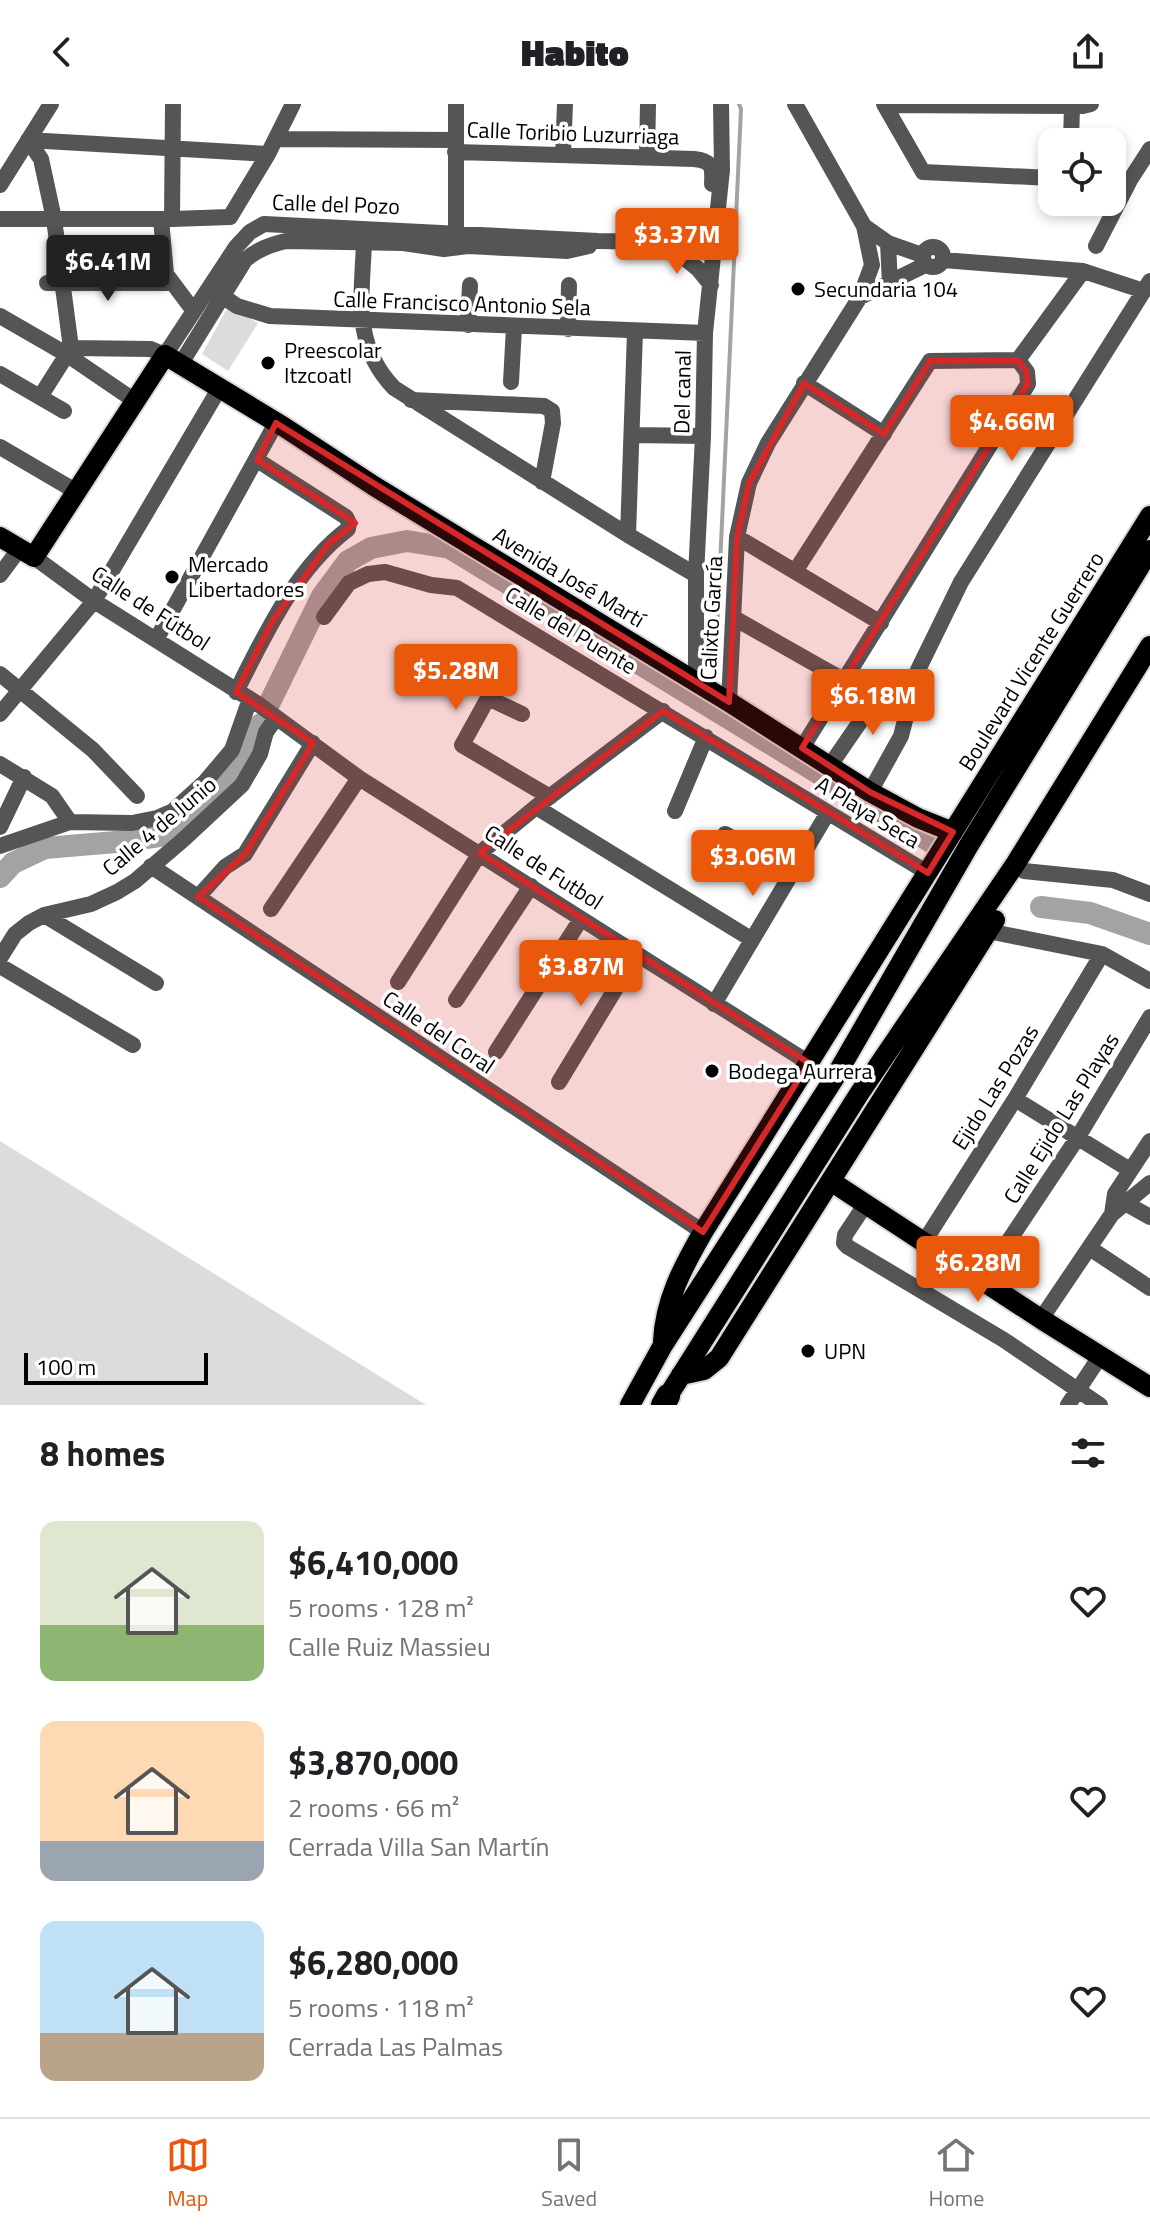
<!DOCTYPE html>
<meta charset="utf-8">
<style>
body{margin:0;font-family:"Titillium Web",sans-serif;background:#f6f6f6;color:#202124;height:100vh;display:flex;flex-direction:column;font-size:30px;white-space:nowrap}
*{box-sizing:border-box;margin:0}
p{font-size:26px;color:#757577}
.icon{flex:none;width:44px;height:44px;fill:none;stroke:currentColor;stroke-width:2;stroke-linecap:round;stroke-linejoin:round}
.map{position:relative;height:1301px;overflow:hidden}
.side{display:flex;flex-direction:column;background:#fff;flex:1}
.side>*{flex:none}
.controls{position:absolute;left:1038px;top:24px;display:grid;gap:16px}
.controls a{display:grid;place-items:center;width:88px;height:88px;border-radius:16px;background:#fff;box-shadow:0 4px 12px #0003;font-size:40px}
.scale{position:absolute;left:24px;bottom:20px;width:184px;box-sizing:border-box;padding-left:8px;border:4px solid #000;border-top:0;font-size:22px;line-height:28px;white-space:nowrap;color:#000;-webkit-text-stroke:6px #fff;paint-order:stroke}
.price{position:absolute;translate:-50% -68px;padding:0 18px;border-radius:8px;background:#ea580c;color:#fff;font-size:26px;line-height:52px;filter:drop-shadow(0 2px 4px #0008)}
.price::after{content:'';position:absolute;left:50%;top:48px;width:24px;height:18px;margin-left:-12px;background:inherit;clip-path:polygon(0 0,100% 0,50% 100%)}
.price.active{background:#222;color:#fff}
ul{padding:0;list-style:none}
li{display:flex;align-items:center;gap:24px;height:200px;padding:0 40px}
li span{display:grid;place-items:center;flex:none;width:224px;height:160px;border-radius:16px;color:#555}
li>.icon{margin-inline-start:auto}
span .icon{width:96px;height:96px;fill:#fffc;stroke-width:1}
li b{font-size:34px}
h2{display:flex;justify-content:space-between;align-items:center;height:96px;padding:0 40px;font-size:34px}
header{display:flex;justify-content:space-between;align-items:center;height:104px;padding:0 40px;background:#fff;font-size:36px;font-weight:800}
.tabs{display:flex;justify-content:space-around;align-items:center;height:112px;border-top:2px solid #e0e0e0;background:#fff;font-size:22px;color:#757577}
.tabs a{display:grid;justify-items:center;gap:4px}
.tabs .active{color:#ea580c}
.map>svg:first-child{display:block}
.green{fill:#dcdcdc}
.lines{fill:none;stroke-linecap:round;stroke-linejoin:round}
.stream{stroke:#a3a3a3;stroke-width:4}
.river{stroke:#a3a3a3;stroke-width:22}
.major-casing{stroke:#dbdbdb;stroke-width:24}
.highway-casing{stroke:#dbdbdb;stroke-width:28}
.minor{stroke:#555;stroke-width:16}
.major{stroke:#000;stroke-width:20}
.highway{stroke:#000;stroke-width:24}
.marked{fill:#d62828;fill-opacity:0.2;stroke:#d62828;stroke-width:6;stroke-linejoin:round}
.poi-dot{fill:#000;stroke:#fff;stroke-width:3}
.labels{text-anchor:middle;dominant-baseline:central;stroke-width:7;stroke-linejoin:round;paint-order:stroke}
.street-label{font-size:22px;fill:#000;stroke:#fff}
.poi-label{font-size:22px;fill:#000;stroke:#fff;text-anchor:start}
</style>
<header><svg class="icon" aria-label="back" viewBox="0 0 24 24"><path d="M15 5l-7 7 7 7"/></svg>Habito<svg class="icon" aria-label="share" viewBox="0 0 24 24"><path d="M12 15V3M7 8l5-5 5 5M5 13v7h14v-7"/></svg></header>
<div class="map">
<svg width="1150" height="1301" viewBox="0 0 1150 1301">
<rect width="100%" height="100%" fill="#fff"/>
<!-- green -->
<path class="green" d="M 229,201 L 258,219 L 228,267 L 202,250 Z
M 0,1037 L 426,1301 L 0,1301 Z"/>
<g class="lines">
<!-- stream -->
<path class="stream" d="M 715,571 L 741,5 L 739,0
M 712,605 L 712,602"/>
<!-- river -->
<path class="river" d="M 269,600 L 322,492 L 348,457 L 371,444 L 407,437 L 450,444 L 936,741
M 0,773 L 13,759 L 45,744 L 128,737 L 174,730 L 218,687 L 261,620
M 1041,803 L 1090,809 L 1150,830"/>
<!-- major casing -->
<g class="major-casing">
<path id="major" d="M 0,433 L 34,453 L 165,251 L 284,323 L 374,382 L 729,598 L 870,688 L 918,714 L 953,728
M 832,1078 L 1041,1215 L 1150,1283
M 663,1237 C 665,1196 683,1163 703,1128 L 1150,412
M 681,1271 L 704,1266 L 719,1254 L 995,816
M 668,1292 L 859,990 L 1016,759 L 1150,542
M 630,1301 L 663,1241 L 835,973 L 969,741 L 1150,446"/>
</g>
<!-- highway casing -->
<g class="highway-casing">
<path id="highway" d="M 663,1301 L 668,1292"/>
</g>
<!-- minor -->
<path class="minor" d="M 884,0 L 923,68 L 1052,74
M 885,1 L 1083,2 L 1091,0
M 276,35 L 456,36
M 28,36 L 268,50
M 28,36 L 41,55 L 54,115 L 71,244
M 1071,38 L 1072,2
M 455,48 L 694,55 C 712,57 713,62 712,80
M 563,51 L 565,0
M 647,53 L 648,0
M 0,81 L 51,0
M 0,115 L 172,115 L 230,113 L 268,50 L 293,0
M 161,115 L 166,170 L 193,206
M 172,115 L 173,0
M 864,122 L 888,139 L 922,151
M 456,128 L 456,0
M 364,138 C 362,194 352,240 394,284 L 628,431 L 696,471
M 666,139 L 698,165 L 711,181
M 888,139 L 890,180
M 1096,142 L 1130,76 L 1150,45
M923 153a10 10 0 1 1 20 0a10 10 0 1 1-20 0Z
M 943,156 L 1083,167 L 1144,187
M 47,179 L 170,179
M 222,192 L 237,202 L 270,212 L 705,229
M 860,193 L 925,161
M 0,212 L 66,250 L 135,297
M 468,221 L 470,181
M 568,225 L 569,181
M 1018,256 L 1083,167
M 180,261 L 245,156 C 258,145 270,141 286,137 L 403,139 L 444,145 L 468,142 L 567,147 L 589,142
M 0,270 L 64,307
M 511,278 L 514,223
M 804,279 L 884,330
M 40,293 L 71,244 L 151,245 L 165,251 L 236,143 L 250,128 L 264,120 L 598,137 L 716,139
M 411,296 L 544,302 L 552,307 L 553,319 L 542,378
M 632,331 L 703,332
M 0,343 L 77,388
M 628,431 L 635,228
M 737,433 L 881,519
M 34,453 L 94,497 L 258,600 L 359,674 L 809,959
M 796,466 L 930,257 L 1018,256
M 0,471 L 20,444
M 324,513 L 349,479 L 368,470 L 385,468 L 431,481 L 457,484 L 928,769
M 734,514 L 845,577
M 156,536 L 276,319
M 0,570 L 93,646 L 137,692
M 696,578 L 696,471 L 703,332 L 705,229 L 722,66 L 721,0
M 236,588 C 265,530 296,464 348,425 L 349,419 L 346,413 L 257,356
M 729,598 L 737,433 L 749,379 L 768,339 L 860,193 L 872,161 L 864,122 L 795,0
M 0,610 L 94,497 L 219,285
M 522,610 L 488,594 L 462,641 L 550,693
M 802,644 L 1028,280 L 1027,268 L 1018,256
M 0,660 L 52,692 L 70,718
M 829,663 L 886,580
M 870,688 L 901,632 L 918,566 L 961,478 L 1150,177
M 536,703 L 751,835
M 675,707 L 706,633
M 0,723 L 24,673
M 725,730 L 791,769
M 0,742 L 70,718 L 132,719 L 157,714 L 173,707 L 205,678 L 232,646 L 250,595
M 151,762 L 703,1128
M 1024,767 L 1113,776 L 1150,790
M 198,793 L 225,763 L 245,750 L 313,639
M 271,805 L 359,674
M 44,811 L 156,879
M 988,827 L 1102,850 L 1150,877
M 0,854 L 15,830 L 29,819 L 44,811 L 91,800 L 117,788 L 135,777 L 184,735 L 242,681 L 260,650 L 266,628 L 276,614
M 0,862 L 133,941
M 398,878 L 480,749 L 536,703 L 663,607
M 456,896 L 531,782
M 714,900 L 827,710
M 496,948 L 581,815
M 559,978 L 636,851
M 1015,995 L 1130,1066
M 1125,1099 L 1150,1113
M 865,1101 L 845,1131 L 844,1139 L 848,1143 L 1004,1236 L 1100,1301
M 1112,1110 L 1115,1090 L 1150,1037
M 924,1138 L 1015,995 L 1102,850
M 1091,1145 L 1150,1184
M 982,1177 L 1078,1033 L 1150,913
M 1041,1215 L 1112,1110 L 1150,1079
M 1068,1301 L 1101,1251"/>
<!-- major -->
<use href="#major" class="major"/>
<!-- highway -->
<use href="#highway" class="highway"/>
</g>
<!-- marked area -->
<path class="marked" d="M 1018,256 L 1027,268 L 1028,280 L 802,644 L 870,688 L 953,728 L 928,769 L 663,607 L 480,749 L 809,959 L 703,1128 L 198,793 L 245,750 L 313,639 L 236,588 L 273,516 L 329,439 L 355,419 L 257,356 L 276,319 L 729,598 L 737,433 L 749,379 L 804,279 L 884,330 L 930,257 Z"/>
<!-- markers -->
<g class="poi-dot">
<circle cx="798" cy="185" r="8"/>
<circle cx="268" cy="259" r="8"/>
<circle cx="172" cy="473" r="8"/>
<circle cx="712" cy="967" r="8"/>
<circle cx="808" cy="1247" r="8"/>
</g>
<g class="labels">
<!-- street labels -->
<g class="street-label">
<text transform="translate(573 29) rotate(2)">Calle Toribio Luzurriaga</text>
<text transform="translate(336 100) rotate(2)">Calle del Pozo</text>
<text transform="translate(462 199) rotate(2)">Calle Francisco Antonio Sela</text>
<text transform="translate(682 288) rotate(-89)">Del canal</text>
<text transform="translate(569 473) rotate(31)">Avenida José Martí</text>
<text transform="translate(151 504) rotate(33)">Calle de Fútbol</text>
<text transform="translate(711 514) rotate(-87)">Calixto García</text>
<text transform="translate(571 526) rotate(31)">Calle del Puente</text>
<text transform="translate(1031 557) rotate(-58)">Boulevard Vicente Guerrero</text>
<text transform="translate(868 708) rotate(31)">A Playa Seca</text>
<text transform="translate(159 722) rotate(-40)">Calle 4 de Junio</text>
<text transform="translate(544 763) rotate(33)">Calle de Futbol</text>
<text transform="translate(439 928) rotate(34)">Calle del Coral</text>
<text transform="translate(995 983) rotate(-58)">Ejido Las Pozas</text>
<text transform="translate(1061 1014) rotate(-58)">Calle Ejido Las Playas</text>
</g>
<!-- poi labels -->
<g class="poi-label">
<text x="814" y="185">Secundaria 104</text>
<text x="284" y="246">Preescolar<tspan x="284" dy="25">Itzcoatl</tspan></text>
<text x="188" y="460">Mercado<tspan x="188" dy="25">Libertadores</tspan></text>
<text x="728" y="967">Bodega Aurrera</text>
<text x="824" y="1247">UPN</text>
</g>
</g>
</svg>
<div class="controls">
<a><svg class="icon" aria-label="locate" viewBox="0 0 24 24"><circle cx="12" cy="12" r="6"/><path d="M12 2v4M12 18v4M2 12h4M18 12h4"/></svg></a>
</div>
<div class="scale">100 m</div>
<b class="price" style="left:677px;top:172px">$3.37M</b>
<b class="price active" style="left:108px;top:199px">$6.41M</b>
<b class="price" style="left:1012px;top:359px">$4.66M</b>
<b class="price" style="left:456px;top:608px">$5.28M</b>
<b class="price" style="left:873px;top:633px">$6.18M</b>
<b class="price" style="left:753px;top:794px">$3.06M</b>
<b class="price" style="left:581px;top:904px">$3.87M</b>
<b class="price" style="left:978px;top:1200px">$6.28M</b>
</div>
<section class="side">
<h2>8 homes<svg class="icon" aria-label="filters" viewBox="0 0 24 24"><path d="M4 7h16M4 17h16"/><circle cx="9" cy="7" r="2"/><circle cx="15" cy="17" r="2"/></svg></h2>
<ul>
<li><span style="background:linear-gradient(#dfe7d0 65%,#8fb573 0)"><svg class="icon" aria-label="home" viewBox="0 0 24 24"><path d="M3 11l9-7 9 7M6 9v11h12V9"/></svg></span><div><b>$6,410,000</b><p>5 rooms · 128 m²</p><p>Calle Ruiz Massieu</p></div><svg class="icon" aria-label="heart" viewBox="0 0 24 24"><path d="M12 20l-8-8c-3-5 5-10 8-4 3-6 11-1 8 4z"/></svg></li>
<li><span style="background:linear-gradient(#ffd9b3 75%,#9aa5b1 0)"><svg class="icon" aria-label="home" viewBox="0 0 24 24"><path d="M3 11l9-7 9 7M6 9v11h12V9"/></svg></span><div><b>$3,870,000</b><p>2 rooms · 66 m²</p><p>Cerrada Villa San Martín</p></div><svg class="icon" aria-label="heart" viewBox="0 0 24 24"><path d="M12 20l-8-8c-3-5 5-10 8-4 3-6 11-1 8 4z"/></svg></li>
<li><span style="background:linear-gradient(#bfe0f5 70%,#b9a48a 0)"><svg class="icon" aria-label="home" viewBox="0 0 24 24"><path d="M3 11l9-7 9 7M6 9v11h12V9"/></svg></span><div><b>$6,280,000</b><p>5 rooms · 118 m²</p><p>Cerrada Las Palmas</p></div><svg class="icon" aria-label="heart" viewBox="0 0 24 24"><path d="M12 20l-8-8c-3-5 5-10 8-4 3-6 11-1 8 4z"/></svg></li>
</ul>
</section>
<nav class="tabs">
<a class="active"><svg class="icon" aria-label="map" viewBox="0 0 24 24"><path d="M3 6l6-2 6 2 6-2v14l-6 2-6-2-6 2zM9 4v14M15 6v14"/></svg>Map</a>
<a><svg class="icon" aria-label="saved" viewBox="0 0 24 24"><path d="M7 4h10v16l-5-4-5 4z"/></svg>Saved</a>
<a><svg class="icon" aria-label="home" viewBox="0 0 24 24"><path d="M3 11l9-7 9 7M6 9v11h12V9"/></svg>Home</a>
</nav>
